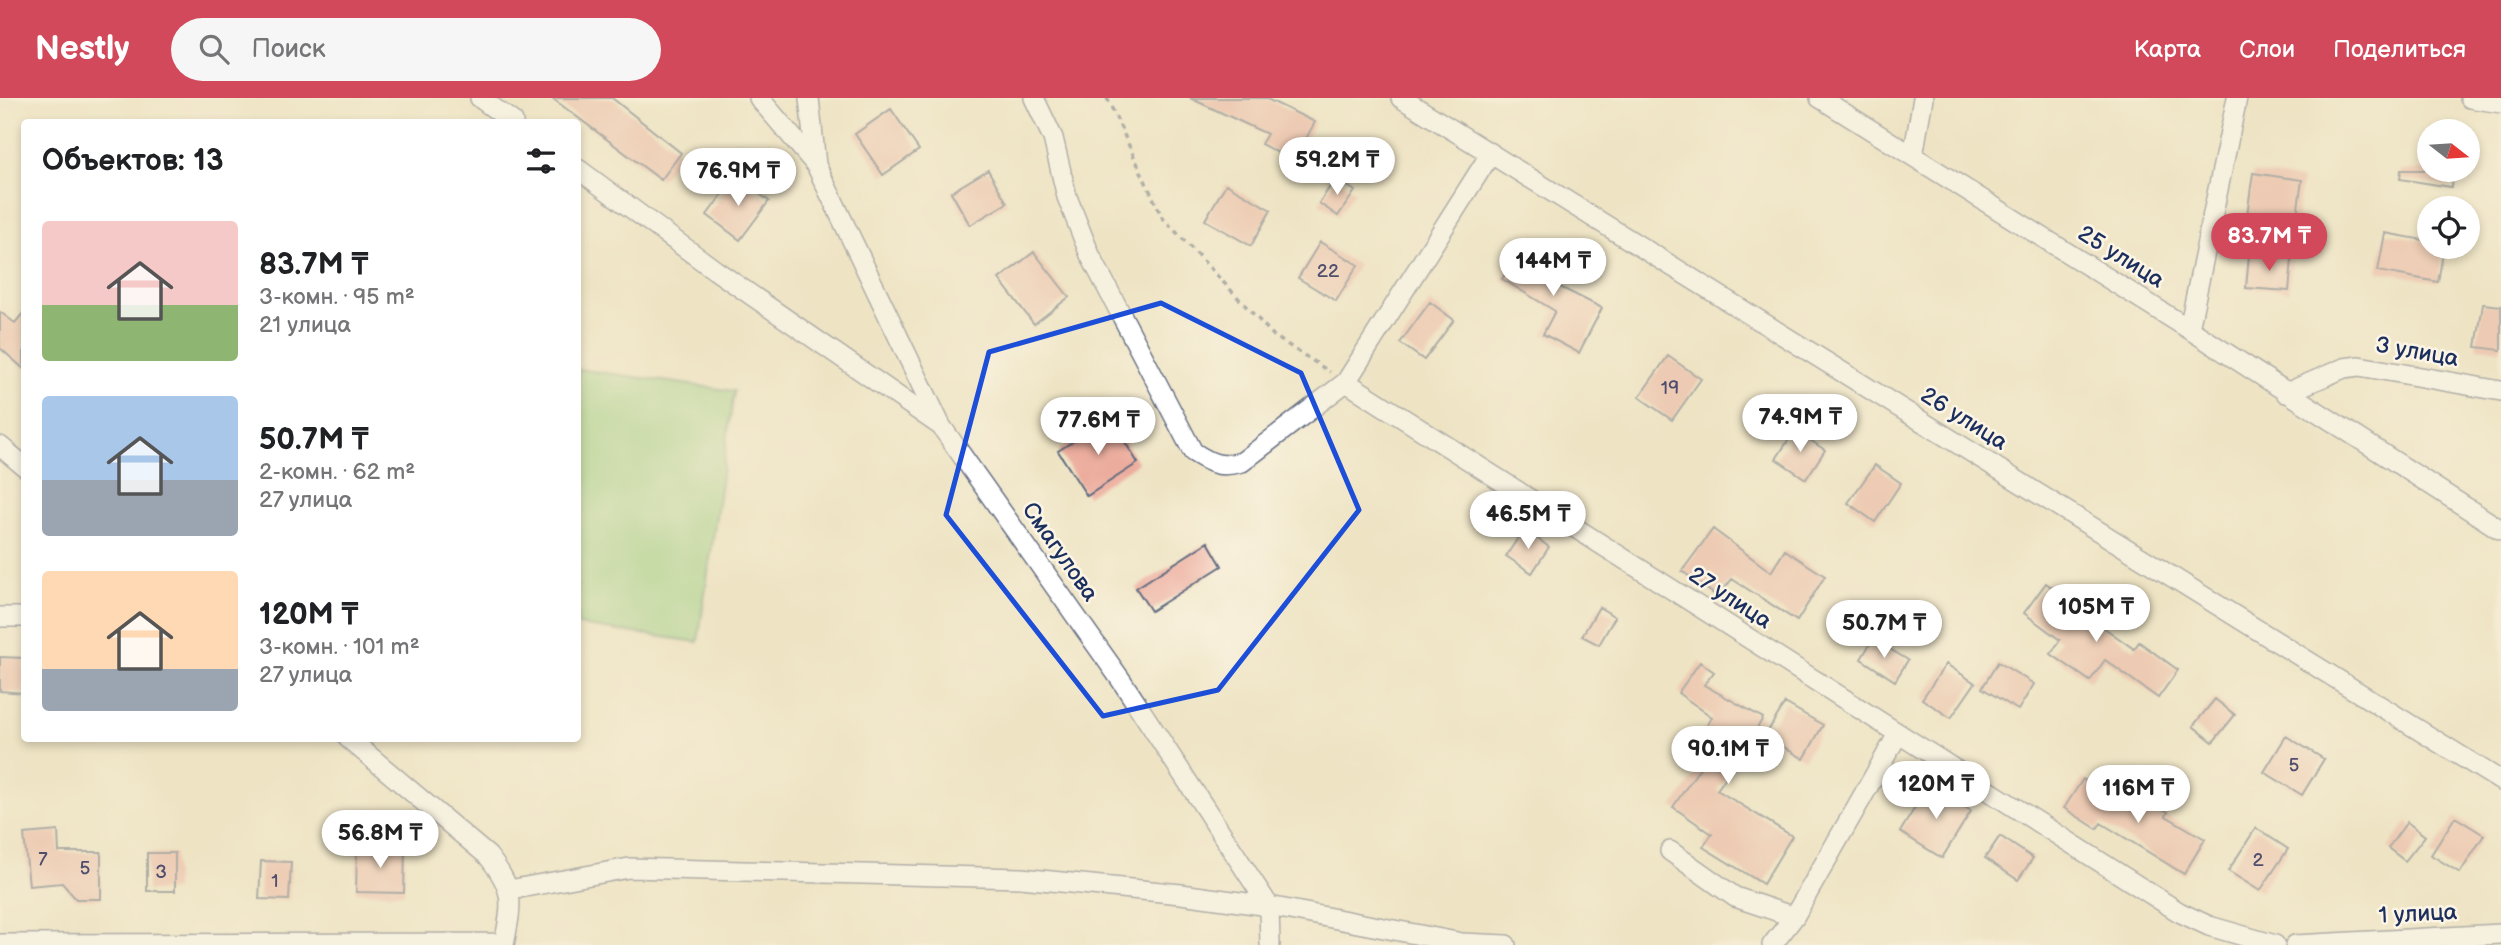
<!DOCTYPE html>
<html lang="ru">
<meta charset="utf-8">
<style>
body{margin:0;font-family:"Balsamiq Sans",sans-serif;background:#f6f6f6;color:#202124;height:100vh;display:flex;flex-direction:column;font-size:26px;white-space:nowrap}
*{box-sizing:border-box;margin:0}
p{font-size:23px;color:#757577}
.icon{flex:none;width:38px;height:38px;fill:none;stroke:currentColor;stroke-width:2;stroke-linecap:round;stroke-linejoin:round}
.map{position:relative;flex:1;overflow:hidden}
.details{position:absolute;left:21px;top:21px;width:560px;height:623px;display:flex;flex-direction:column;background:#fff;border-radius:7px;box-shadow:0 4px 10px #0003}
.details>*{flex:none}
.needle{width:46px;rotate:107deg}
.buttons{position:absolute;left:2417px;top:21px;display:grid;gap:14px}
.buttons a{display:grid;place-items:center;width:63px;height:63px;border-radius:50%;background:#fff;box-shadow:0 4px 10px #0003;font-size:35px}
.price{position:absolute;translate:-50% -60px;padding:0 16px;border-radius:24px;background:#fff;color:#222;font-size:23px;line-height:46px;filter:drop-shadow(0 2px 4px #0008)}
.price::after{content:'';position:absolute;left:50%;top:42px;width:21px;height:16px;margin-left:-10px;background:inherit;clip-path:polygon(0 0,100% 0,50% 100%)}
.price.selected{background:#d1495b;color:#fff}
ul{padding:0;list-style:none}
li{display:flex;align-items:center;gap:21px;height:175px;padding:0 21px}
li span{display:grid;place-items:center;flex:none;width:196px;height:140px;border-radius:7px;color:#555}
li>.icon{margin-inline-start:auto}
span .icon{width:84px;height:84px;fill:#fffc;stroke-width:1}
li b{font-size:30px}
h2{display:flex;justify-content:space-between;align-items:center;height:84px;padding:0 21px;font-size:30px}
header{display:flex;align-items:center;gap:42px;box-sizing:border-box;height:98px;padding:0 35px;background:#d1495b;color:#fff}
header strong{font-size:33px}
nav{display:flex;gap:38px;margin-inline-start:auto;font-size:24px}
.search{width:490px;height:63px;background:#f6f6f6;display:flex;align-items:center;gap:18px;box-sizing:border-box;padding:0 24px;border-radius:38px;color:#757577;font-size:26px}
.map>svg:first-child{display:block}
.green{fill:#97d083;stroke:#598070;stroke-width:2}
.building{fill:#ecac9d}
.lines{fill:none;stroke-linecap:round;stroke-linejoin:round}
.street-casing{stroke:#656e82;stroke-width:22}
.path{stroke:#656e82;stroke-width:3.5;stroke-dasharray:5 5;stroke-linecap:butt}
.street{stroke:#fff;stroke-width:19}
.marked{fill:none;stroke:#1d4ed8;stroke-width:5;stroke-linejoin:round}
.labels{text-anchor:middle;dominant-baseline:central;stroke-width:5;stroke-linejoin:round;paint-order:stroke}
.number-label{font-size:19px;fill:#4f4e6e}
.street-label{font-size:23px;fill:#1b2f5e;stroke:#fcf5e5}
</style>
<header>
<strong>Nestly</strong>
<div class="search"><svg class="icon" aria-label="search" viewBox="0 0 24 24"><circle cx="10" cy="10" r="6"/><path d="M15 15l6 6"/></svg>Поиск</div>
<nav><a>Карта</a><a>Слои</a><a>Поделиться</a></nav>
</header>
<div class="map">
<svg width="2501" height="847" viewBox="0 0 2501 847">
<rect width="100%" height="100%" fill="#fcf5e5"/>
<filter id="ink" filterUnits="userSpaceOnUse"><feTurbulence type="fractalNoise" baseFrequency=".0143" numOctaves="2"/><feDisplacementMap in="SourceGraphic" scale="14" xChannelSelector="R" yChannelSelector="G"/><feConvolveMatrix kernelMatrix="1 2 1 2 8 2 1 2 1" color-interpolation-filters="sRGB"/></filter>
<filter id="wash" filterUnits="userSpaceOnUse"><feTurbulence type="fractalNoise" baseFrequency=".00686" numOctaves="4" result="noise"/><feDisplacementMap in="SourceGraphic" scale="28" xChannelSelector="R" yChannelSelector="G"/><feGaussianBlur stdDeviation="1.57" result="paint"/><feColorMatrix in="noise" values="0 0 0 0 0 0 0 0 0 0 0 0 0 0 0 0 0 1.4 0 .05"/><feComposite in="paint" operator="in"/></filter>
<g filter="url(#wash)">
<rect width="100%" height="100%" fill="#eee4c4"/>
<!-- green -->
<path class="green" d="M 578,271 L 734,293 L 698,544 L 578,527 Z"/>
<g id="blocks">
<!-- building -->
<path class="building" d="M 552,0 L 612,0 L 681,55 L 661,82 Z
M 1190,0 L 1265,0 L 1315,24 L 1294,63 L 1261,46 L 1267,36 Z
M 891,11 L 919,52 L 883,77 L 855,36 Z
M 988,72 L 1007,105 L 970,127 L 951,94 Z
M 2401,72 L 2454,72 L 2451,89 L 2400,81 Z
M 2253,75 L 2302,82 L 2295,131 L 2246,124 Z
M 736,78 L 769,103 L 740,142 L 707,117 Z
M 1336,80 L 1355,93 L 1338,118 L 1319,105 Z
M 1226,86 L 1271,112 L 1251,148 L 1205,122 Z
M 2385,135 L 2429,143 L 2429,149 L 2444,149 L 2438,184 L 2378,173 Z
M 1320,144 L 1358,167 L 1336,203 L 1298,180 Z
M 1524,145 L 1562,168 L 1552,185 L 1602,210 L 1579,255 L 1543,236 L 1555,213 L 1502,181 Z
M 1034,154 L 1069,199 L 1034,226 L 999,181 Z
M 2249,157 L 2292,161 L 2289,193 L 2246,190 Z
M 1430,204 L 1454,222 L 1424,262 L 1400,245 Z
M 2483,206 L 2501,208 L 2501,252 L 2476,249 Z
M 0,214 L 15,225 L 24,214 L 24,271 L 0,250 Z
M 1668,258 L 1701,281 L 1672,322 L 1639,299 Z
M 1110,320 L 1138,365 L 1087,398 L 1058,353 Z
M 1795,332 L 1825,352 L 1806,381 L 1776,361 Z
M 1875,367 L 1901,385 L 1875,424 L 1848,405 Z
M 1524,431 L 1549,449 L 1532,475 L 1506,458 Z
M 1713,431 L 1771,474 L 1785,452 L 1825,478 L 1797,523 L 1732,481 L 1718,499 L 1682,473 Z
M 1208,444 L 1222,468 L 1151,513 L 1136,490 Z
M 2046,485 L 2062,497 L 2061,499 L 2134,551 L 2139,544 L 2178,572 L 2158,600 L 2105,562 L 2090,583 L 2051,556 L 2060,542 L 2024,515 Z
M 1599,509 L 1615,519 L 1599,547 L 1582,538 Z
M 1873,541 L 1908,562 L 1895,583 L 1861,561 Z
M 0,559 L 24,560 L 24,595 L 0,593 Z
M 1700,564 L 1714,574 L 1704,587 L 1763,620 L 1743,655 L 1717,692 L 1792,738 L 1763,786 L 1703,749 L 1712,736 L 1673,709 L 1719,642 L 1704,633 L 1712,619 L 1678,595 Z
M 1998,564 L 2034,586 L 2018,612 L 1982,590 Z
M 1946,566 L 1975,585 L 1951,620 L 1922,601 Z
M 2215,601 L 2235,617 L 2213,644 L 2193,628 Z
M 1785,605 L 1823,627 L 1804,661 L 1765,638 Z
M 2286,638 L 2324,661 L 2302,697 L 2264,674 Z
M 2083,681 L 2128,710 L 2137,695 L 2168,714 L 2166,718 L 2205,741 L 2184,776 L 2101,725 L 2097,731 L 2064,710 Z
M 1929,687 L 1971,713 L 1942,760 L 1900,734 Z
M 2455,719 L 2484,737 L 2460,775 L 2431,757 Z
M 2407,724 L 2425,738 L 2405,763 L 2388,750 Z
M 2256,730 L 2288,751 L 2260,793 L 2228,773 Z
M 58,733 L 59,754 L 101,754 L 101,801 L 76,801 L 62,785 L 29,788 L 24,736 Z
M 2000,738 L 2033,760 L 2018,782 L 1985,760 Z
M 357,750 L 405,751 L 404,795 L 356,794 Z
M 147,755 L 175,755 L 175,793 L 147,793 Z
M 261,763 L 291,764 L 289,802 L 259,801 Z"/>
</g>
</g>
<g filter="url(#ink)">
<use href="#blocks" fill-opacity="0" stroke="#656e82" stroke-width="2"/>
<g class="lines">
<!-- street casing -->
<g class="street-casing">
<path id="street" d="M 480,0 L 513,24
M 759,0 L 816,67 L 941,328
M 809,0 L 816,67
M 1034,0 L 1053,40 L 1067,99 L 1090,157 L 1193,354 C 1212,366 1220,370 1242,364 L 1346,284 L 1491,55
M 1401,0 L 2501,683
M 1820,0 L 2189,231 L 2501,432
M 2470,0 L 2501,5
M 1913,58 L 1923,0
M 578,71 L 715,172 L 941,328 L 1121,582 L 1269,808 L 1270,847
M 2189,231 L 2237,0
M 1346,284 L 2179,814 L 2209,828 L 2275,847
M 2286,295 L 2344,270 L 2359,268 L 2501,293
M 0,348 L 24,368
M 0,519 L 24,519
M 348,640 L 488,758 C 516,793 512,805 504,847
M 1670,753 L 1735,799 L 1794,819
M 509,792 L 629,770 L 1021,780 L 1181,796 L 1269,808 L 1462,845 L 1506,847
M 0,846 L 504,845
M 1772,847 L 1794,819 L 1898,636
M 2295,847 L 2501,836"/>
</g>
<!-- path -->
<path class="path" d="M 1107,0 L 1162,119 L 1274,238 L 1330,274"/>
<!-- street -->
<use href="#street" class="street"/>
</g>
</g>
<!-- marked area -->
<path d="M0 0H2501V847H0ZM 1161,205 L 1301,275 L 1359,412 L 1218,592 L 1103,618 L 946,417 L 989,254 Z" fill="#eee4c4" fill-opacity=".55" fill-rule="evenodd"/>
<path class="marked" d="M 1161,205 L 1301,275 L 1359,412 L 1218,592 L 1103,618 L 946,417 L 989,254 Z"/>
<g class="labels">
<!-- number labels -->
<g class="number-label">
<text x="1328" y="173">22</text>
<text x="1670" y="290">19</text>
<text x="2294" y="667">5</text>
<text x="43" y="761">7</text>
<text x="2258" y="762">2</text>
<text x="85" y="770">5</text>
<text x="161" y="774">3</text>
<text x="275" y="783">1</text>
</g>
<!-- street labels -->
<g class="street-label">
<text transform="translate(2121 159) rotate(32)">25 улица</text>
<text transform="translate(2417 254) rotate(10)">3 улица</text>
<text transform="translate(1964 321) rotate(32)">26 улица</text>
<text transform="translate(1060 454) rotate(55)">Смагулова</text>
<text transform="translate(1730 500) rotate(33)">27 улица</text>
<text transform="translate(2418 816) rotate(-3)">1 улица</text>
</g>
</g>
</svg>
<div class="buttons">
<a><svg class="needle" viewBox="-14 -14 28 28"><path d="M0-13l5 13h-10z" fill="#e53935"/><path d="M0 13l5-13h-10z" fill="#757577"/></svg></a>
<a><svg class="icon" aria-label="locate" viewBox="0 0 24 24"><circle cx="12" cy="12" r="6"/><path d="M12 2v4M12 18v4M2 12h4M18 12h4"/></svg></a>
</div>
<b class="price" style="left:1337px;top:99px">59.2M ₸</b>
<b class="price" style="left:738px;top:110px">76.9M ₸</b>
<b class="price selected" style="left:2269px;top:175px">83.7M ₸</b>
<b class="price" style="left:1553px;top:200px">144M ₸</b>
<b class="price" style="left:1800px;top:356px">74.9M ₸</b>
<b class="price" style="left:1098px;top:359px">77.6M ₸</b>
<b class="price" style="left:1528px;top:453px">46.5M ₸</b>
<b class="price" style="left:2096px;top:546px">105M ₸</b>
<b class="price" style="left:1884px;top:562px">50.7M ₸</b>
<b class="price" style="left:1728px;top:688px">90.1M ₸</b>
<b class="price" style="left:1936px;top:723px">120M ₸</b>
<b class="price" style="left:2138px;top:727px">116M ₸</b>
<b class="price" style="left:380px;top:772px">56.8M ₸</b>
<section class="details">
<h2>Объектов: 13<svg class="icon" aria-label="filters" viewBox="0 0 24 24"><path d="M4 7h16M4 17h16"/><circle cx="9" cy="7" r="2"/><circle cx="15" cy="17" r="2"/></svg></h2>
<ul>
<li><span style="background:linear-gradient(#f6c9c9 60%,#8fb573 0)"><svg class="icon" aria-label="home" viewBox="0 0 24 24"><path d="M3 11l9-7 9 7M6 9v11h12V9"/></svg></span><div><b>83.7M ₸</b><p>3-комн. · 95 m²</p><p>21 улица</p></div></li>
<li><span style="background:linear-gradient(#a9c7e8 60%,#9aa5b1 0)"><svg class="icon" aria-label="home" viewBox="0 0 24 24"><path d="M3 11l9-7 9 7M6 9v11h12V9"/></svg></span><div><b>50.7M ₸</b><p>2-комн. · 62 m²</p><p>27 улица</p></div></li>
<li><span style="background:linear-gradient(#ffd9b3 70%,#9aa5b1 0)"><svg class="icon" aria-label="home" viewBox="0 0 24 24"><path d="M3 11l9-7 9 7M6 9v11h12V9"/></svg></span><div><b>120M ₸</b><p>3-комн. · 101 m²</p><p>27 улица</p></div></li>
</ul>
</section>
</div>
